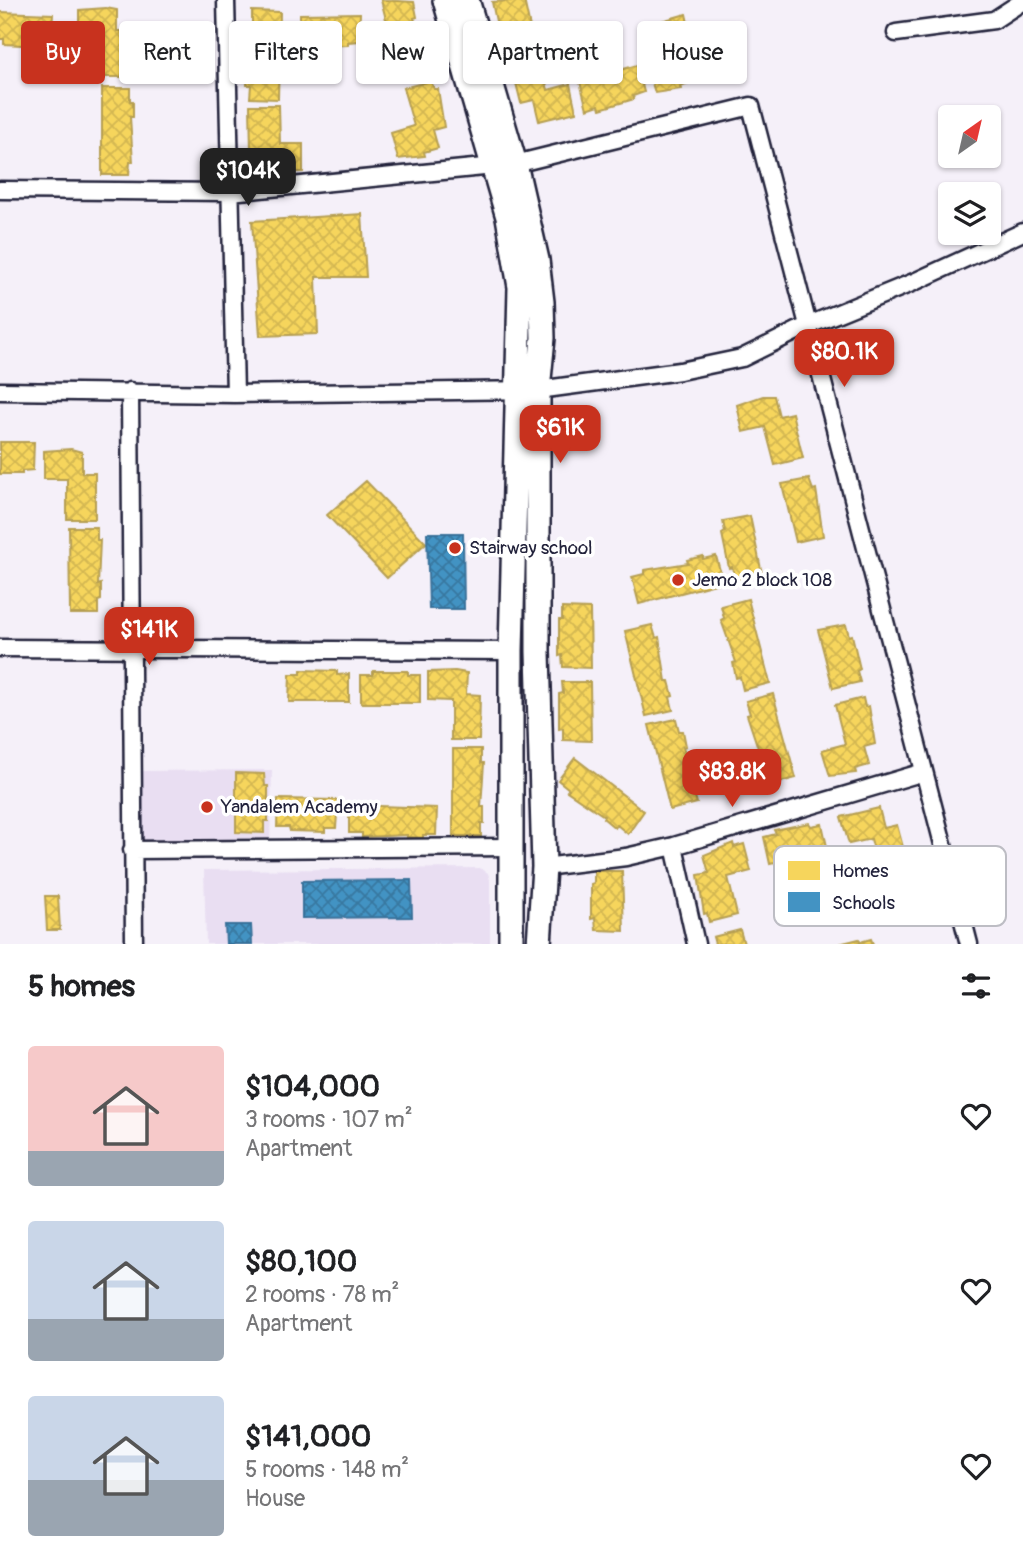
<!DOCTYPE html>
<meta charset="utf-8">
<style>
body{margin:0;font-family:Pangolin,sans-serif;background:#f6f6f6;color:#202124;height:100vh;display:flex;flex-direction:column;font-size:26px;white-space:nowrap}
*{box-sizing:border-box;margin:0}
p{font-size:23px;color:#757577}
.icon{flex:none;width:38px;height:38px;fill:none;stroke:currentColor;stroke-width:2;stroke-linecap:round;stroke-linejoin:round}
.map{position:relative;height:944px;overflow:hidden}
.drawer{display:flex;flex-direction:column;background:#fff;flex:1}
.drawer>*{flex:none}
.top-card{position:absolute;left:21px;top:21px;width:982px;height:63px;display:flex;gap:14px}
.needle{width:46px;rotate:34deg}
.controls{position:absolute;left:938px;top:105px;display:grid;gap:14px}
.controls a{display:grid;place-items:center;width:63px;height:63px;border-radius:7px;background:#fff;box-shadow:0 2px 5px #0004;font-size:35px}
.price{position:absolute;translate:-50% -60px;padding:0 16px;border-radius:14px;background:#c8321e;color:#fff;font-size:23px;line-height:46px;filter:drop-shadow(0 2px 4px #0008)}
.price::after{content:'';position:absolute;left:50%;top:42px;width:21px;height:16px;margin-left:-10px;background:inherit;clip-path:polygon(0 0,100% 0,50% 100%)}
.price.on{background:#222;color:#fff}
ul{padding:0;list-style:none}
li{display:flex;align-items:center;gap:21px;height:175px;padding:0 28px}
li span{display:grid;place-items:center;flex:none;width:196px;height:140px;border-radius:7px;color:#555}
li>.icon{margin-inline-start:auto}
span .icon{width:84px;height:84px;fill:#fffc;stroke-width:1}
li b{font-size:30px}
h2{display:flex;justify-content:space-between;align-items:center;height:84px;padding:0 28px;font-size:30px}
.tag{padding:0 24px;border-radius:7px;background:#fff;box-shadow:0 2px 5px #0004;font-size:24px;line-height:63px}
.tag.on{background:#c8321e;color:#fff}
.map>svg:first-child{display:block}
.built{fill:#e9def2}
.homes{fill:url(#homes-cross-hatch);stroke:#b69f52;stroke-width:2}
.schools{fill:url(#schools-cross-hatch);stroke:#39719a;stroke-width:2}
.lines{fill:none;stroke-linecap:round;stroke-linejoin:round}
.street-casing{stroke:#22223b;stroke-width:21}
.secondary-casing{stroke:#22223b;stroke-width:28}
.street{stroke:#fff;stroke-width:16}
.secondary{stroke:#fff;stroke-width:23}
.poi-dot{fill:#c8321e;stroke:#fff;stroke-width:2.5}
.labels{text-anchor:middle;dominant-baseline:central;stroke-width:7;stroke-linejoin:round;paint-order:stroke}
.poi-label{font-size:19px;fill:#22223b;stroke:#fff;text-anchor:start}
.key{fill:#fff;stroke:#bdbdc4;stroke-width:2}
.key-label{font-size:19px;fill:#22223b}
</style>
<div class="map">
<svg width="1023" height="944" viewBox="0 0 1023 944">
<defs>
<pattern id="homes-cross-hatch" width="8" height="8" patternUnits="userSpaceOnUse" patternTransform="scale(1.75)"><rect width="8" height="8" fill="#f6d55c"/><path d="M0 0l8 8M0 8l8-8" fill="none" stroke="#d3b751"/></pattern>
<pattern id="schools-cross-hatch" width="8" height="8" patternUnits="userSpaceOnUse" patternTransform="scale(1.75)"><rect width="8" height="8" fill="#4393c3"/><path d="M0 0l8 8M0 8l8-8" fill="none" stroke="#3878a0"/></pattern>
</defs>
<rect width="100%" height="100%" fill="#f5f0f9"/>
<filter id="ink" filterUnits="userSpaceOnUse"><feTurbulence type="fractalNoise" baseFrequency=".0143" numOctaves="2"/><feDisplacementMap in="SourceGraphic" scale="14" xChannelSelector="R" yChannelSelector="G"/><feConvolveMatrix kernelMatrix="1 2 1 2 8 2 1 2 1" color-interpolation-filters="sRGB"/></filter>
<g filter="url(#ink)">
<!-- built -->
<path class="built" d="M 272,770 L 270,844 L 143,843 L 142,771 Z
M 480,868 L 488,873 L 490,880 L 490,944 L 206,944 L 204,870 Z"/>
<!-- homes -->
<path class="homes" d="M 381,0 L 414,2 L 417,17 L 414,18 L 429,60 L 426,61 L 429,75 L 402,81 Z
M 524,0 L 533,41 L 506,47 L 503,36 L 499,36 L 492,2 Z
M 106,8 L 117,10 L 117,31 L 130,31 L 131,77 L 102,77 L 102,38 L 79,37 L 79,10 Z
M 252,11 L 280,12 L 278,99 L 250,98 L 251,85 L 247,85 L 248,69 L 251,70 L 248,25 L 252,25 Z
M 0,12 L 53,14 L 51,42 L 39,42 L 39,46 L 4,44 L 4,39 L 0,39 Z
M 360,13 L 359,41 L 348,42 L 348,45 L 313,46 L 312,42 L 300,42 L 300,14 Z
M 686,14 L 688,23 L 692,22 L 699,60 L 688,63 L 694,81 L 680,86 L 681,89 L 655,93 L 647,67 L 669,60 L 658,22 Z
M 538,52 L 548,90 L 570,84 L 576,112 L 539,121 L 534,100 L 521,103 L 510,59 Z
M 637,65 L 644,92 L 633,96 L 634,99 L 600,109 L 599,105 L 587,109 L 580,82 Z
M 431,81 L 434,89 L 438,89 L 444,127 L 433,130 L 438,148 L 424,152 L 425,156 L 398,159 L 391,133 L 414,126 L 403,88 Z
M 102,88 L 130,88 L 130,101 L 133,101 L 133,117 L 130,117 L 133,162 L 130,162 L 129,175 L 102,175 Z
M 250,105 L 279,105 L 280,144 L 303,144 L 303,172 L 265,172 L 264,151 L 251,151 Z
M 362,214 L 366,277 L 316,277 L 318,334 L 260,336 L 252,221 Z
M 763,396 L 774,396 L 779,416 L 792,413 L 803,458 L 775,465 L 765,427 L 743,432 L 737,405 Z
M 0,442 L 34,442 L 33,470 L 22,471 L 22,474 L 0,474 Z
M 71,449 L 82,452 L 82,473 L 95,473 L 95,519 L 67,519 L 67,479 L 44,479 L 44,451 Z
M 809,479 L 813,490 L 816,489 L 823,536 L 796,542 L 782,484 Z
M 366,481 L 426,543 L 387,578 L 327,515 Z
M 750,516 L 762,574 L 735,579 L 732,567 L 729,568 L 722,534 L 725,532 L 723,521 Z
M 69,527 L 97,527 L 97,540 L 100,540 L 98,585 L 101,584 L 101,600 L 98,601 L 98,614 L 70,614 Z
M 703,556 L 703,559 L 716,556 L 723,582 L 639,604 L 632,577 L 644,574 L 644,570 L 688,563 L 687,560 Z
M 748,599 L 770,683 L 743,690 L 740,677 L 736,678 L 733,663 L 736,662 L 721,620 L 724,618 L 721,606 Z
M 562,608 L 590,609 L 591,668 L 563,667 L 562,655 L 559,656 L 559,620 L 562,620 Z
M 652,625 L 656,638 L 659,637 L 666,681 L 669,681 L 673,696 L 670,697 L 673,710 L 646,716 L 625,631 Z
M 846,625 L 849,636 L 852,635 L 860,669 L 857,671 L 860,682 L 833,688 L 818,630 Z
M 301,670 L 337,671 L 337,675 L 349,674 L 349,702 L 289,702 L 290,674 L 301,674 Z
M 373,671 L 408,671 L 408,675 L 420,675 L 420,703 L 361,703 L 361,675 L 373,675 Z
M 455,671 L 467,673 L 466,694 L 480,695 L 479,740 L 451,740 L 451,701 L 428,700 L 428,672 Z
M 562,682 L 590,682 L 591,741 L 563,740 L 563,728 L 559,729 L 559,694 L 563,693 Z
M 773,694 L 796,778 L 769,785 L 765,773 L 762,773 L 759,758 L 761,757 L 747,715 L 750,714 L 746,701 Z
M 863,698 L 865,707 L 869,706 L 875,744 L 864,747 L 869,765 L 855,769 L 856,773 L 830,776 L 822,750 L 845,744 L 835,705 Z
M 676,719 L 679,731 L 683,731 L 686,746 L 683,747 L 696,789 L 693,790 L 697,803 L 670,810 L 649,725 Z
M 453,749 L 481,749 L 481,763 L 484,763 L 481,807 L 484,807 L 484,823 L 481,823 L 481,836 L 453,836 Z
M 575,758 L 644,811 L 628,834 L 617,825 L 615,828 L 603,818 L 604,816 L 567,791 L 569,789 L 558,780 Z
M 236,773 L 264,774 L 265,786 L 268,786 L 268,821 L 264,821 L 264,833 L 236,832 Z
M 278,799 L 338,800 L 336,828 L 325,828 L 325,832 L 290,831 L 289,827 L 277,827 Z
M 349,805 L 437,808 L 436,835 L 423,835 L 423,838 L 407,837 L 407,835 L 362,837 L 362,833 L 349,833 Z
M 879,808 L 884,828 L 897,825 L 909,869 L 881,877 L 871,839 L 849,844 L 841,817 Z
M 809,823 L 811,826 L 822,824 L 828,851 L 770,864 L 764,837 L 776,834 L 774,830 Z
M 733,843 L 734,847 L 744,844 L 751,871 L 728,877 L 737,915 L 709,922 L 707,913 L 704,914 L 698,875 L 709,873 L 704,855 Z
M 594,871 L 622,871 L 624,931 L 596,930 L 595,918 L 591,919 L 591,884 L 594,883 Z
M 45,896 L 58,896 L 60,930 L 47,930 Z
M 740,930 L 744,944 L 715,944 L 713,937 Z
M 859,939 L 860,942 L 871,939 L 873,944 L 839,944 Z"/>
<!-- schools -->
<path class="schools" d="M 427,533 L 463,533 L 464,609 L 429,609 Z
M 411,880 L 412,917 L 302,918 L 302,881 Z
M 225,925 L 251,925 L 252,944 L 226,944 Z"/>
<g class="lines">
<!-- street casing -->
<g class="street-casing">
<path id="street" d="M 226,0 L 235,394
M 896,33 L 994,20 L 1023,1
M 515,164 L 751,106 L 969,944
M 0,190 L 230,192 L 494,166
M 0,391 L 235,394 L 538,390 L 680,371 L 742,358 L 809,325 L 914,282 L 1023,232
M 130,391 L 134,944
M 0,648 L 511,651
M 674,846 L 696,944
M 132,850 L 512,847
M 544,867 L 626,857 L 674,846 L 924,772"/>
</g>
<!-- secondary casing -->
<g class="secondary-casing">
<path id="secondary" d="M 445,0 L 508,217 L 520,287 L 511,651 L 511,944
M 467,0 L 515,164 L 537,260 L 542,302 L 543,338 L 538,390 L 538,652 L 544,867 L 539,944"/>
</g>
<!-- street -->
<use href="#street" class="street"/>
<!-- secondary -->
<use href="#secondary" class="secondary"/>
</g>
</g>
<!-- markers -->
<g class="poi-dot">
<circle cx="455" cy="548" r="7"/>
<circle cx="678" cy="580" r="7"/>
<circle cx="207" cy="807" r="7"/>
</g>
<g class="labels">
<!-- poi labels -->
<g class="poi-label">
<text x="469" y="548">Stairway school</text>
<text x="692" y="580">Jemo 2 block 108</text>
<text x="221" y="807">Yandalem Academy</text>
</g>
</g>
<!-- legend -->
<rect x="774" y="846" width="232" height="80" rx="10" class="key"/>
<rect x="788" y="861" width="32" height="19" fill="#f6d55c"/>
<rect x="788" y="892" width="32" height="20" fill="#4393c3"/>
<g class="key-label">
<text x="832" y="877">Homes</text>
<text x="832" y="909">Schools</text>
</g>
</svg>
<div class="controls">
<a><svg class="needle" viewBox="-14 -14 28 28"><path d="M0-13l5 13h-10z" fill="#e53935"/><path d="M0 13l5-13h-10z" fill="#757577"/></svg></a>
<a><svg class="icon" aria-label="layers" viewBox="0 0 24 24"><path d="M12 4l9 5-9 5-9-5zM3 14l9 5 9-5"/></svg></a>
</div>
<b class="price on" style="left:248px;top:208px">$104K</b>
<b class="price" style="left:844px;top:389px">$80.1K</b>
<b class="price" style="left:560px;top:465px">$61K</b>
<b class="price" style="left:149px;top:667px">$141K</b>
<b class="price" style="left:732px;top:809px">$83.8K</b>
<div class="top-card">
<a class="tag on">Buy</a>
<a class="tag">Rent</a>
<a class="tag">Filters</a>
<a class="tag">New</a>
<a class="tag">Apartment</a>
<a class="tag">House</a>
</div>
</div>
<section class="drawer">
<h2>5 homes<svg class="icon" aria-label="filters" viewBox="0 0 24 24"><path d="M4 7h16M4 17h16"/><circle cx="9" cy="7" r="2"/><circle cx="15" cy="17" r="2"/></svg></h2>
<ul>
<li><span style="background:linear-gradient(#f6c9c9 75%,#9aa5b1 0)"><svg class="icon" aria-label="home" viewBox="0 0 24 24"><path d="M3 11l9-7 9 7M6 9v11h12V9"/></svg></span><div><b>$104,000</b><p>3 rooms · 107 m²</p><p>Apartment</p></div><svg class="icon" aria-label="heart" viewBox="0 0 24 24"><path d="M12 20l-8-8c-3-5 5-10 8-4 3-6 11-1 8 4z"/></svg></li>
<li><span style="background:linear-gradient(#c9d6e8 70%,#9aa5b1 0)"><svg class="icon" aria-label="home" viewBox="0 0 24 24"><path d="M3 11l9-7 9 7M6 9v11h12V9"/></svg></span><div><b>$80,100</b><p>2 rooms · 78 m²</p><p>Apartment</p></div><svg class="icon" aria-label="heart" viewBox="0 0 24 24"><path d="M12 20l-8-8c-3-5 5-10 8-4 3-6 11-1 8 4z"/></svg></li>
<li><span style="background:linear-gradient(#c9d6e8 60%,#9aa5b1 0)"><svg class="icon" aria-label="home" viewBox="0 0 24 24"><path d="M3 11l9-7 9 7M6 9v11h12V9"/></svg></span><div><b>$141,000</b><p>5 rooms · 148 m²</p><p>House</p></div><svg class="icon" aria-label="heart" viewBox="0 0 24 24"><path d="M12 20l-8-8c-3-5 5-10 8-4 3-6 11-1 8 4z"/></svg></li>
</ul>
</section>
